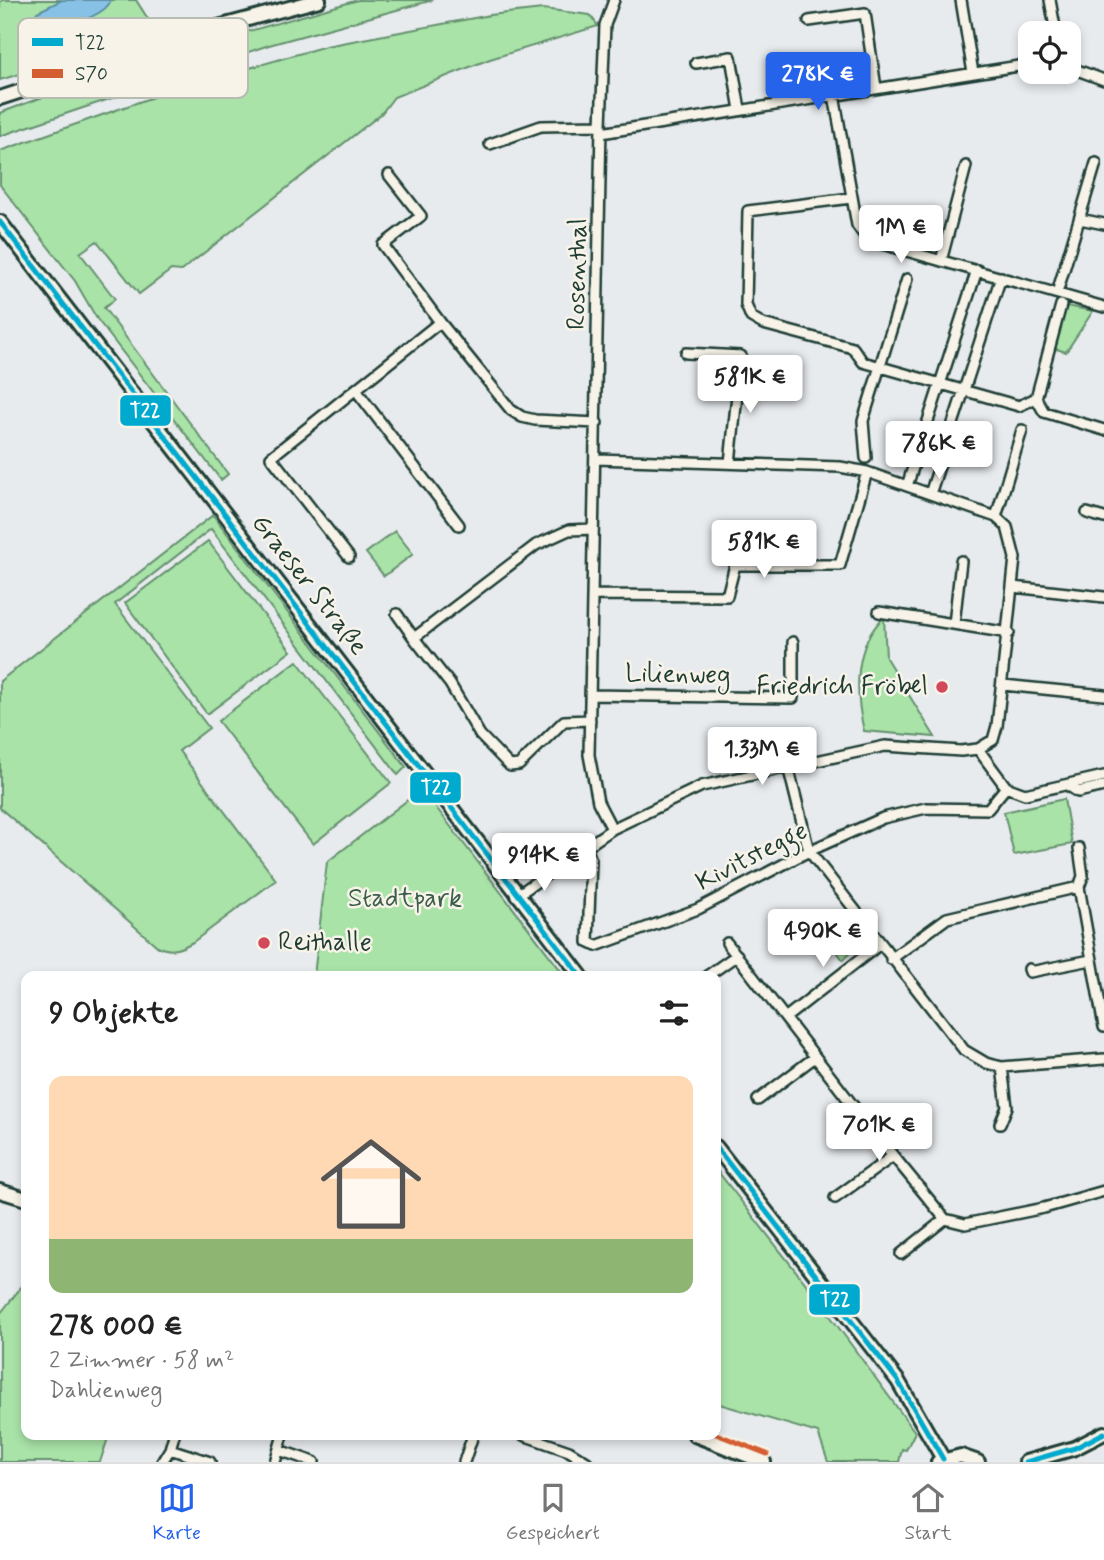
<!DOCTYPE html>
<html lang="de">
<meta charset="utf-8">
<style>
body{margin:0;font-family:Mynerve,sans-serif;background:#f6f6f6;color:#222;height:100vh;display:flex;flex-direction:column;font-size:26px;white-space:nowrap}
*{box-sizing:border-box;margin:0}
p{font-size:23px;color:#767676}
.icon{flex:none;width:38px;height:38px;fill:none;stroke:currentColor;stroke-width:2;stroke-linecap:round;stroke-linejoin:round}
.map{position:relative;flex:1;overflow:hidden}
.panel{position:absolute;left:21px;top:971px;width:700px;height:469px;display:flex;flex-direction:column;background:#fff;border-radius:14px;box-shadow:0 4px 10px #0003}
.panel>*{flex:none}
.fabs{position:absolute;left:1018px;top:21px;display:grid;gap:14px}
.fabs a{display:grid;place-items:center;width:63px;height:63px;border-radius:14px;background:#fff;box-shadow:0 4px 10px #0003;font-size:35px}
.price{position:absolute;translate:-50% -60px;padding:0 16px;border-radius:7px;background:#fff;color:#222;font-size:23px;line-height:46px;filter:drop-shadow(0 2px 4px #0008)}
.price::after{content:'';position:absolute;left:50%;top:42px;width:21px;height:16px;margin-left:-10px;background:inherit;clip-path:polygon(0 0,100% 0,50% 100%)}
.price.selected{background:#2563eb;color:#fff}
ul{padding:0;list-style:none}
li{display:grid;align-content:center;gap:14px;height:371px;padding:0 28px}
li+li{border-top:2px solid #e0e0e0}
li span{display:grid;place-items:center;height:217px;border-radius:14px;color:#555}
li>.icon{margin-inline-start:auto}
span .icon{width:126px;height:126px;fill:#fffc;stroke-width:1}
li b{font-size:30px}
h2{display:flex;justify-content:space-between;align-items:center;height:84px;padding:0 28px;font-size:30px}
.dock{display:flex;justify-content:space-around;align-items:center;height:98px;border-top:2px solid #e0e0e0;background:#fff;font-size:19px;color:#767676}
.dock a{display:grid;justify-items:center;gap:4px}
.dock .selected{color:#2563eb}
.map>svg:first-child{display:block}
.green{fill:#a9e3a8;stroke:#64906e;stroke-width:2}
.water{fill:#87c2e6;stroke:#5d8d9f;stroke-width:2}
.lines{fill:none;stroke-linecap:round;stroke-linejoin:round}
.minor-casing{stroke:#1f3d34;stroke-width:14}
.secondary-casing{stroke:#1f3d34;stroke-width:18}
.minor{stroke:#f7f3e8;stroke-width:9}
.secondary{stroke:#f7f3e8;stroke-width:12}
.bus-1-casing{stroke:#f7f3e8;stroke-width:10}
.bus-2-casing{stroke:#f7f3e8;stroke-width:10}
.bus-1{stroke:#00a9ce;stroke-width:5}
.bus-2{stroke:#d45d32;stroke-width:5}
.poi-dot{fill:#d1495b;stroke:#f7f3e8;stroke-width:2.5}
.labels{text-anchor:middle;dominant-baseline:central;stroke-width:5;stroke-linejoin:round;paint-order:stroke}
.street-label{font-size:26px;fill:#1f3d34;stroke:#f7f3e8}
.poi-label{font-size:26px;fill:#1f3d34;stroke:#f7f3e8;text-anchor:end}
.park-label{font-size:26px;fill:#3b5e4b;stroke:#f7f3e8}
.key{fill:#f7f3e8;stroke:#b6bcb2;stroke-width:2}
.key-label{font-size:19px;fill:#1f3d34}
.line-badge{stroke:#f7f3e8;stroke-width:2.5}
.badge-label{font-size:19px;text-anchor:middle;font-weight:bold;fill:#fff}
</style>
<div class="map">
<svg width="1104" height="1462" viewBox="0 0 1104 1462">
<rect width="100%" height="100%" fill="#e8ebee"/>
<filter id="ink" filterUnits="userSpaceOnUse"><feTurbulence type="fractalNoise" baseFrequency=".0143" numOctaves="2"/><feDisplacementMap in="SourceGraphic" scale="14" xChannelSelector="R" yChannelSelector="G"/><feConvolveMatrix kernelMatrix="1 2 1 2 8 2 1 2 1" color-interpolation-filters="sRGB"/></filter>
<g filter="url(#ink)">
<!-- green -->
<path class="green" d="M 3,0 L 136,0 L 148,19 L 142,38 L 0,80 L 0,2 Z
M 358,0 L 433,0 L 269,45 L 0,136 L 0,113 L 123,67 Z
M 543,9 L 590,15 L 598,26 L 490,59 L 394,97 L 381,114 L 181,271 L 171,270 L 139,294 L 97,241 L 80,253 L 115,299 L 104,308 L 228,474 L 221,480 L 97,319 L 75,281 L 0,185 L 0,151 L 170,91 L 326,46 L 490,15 Z
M 1061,305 L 1093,311 L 1066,352 L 1050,347 Z
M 213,515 L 406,767 L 398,775 L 211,529 L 115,604 L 209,728 L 179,751 L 276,880 L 193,942 C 180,949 171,953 157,946 L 0,808 L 0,681 Z
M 395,531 L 413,554 L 384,576 L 366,553 Z
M 208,541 L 291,651 L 207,714 L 125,603 Z
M 884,617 L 886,658 L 935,737 L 864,731 C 855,693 853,646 884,617 Z
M 297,661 L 391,783 L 313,844 L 218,721 Z
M 422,789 L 565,976 L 314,976 L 327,862 Z
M 1064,799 L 1072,844 L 1014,855 L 1004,812 Z
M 841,914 L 862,940 L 843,960 L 821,930 Z
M 716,1169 L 817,1298 L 915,1432 L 906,1450 L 902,1449 L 899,1462 L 828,1462 L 818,1433 L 716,1403 Z
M 26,1281 L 26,1435 L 109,1435 L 100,1462 L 0,1462 L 0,1314 Z"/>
<!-- water -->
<path class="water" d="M 62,0 L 111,0 C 105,18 64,25 46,32 L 40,31 L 34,18 L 37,12 Z"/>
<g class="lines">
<!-- minor casing -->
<g class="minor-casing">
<path id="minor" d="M 961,0 L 973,73
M 1050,0 L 1056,33
M 809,21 L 865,13 L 876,88
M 696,63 L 731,57 L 740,110
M 1069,67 L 1104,80
M 834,95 L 857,225 L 868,240 L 1104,307
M 601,133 L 1031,64
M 490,144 L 541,126 L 601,125
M 389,175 L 421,216 L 383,245 L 440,322
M 851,198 L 748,211 L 746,305 L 751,317 L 763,324 L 853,348 L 863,362 L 1019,406 L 1036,398
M 1080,219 L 1104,224
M 941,261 L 966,166
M 1057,293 L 1096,163
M 686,353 L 741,356 L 730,463
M 356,390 L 459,525
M 1036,398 L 1061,305
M 1036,398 L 1044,412 L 1104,430
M 866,458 L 863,421 L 907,279
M 907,486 L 977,270
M 930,494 L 1001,277
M 1087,513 L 1104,518
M 996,517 L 1022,430
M 349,557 L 271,457 L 440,322 L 511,410 L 522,417 L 535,420 L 597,423
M 1013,587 L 1104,597
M 592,595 L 727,596 L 735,565 L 840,565 L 867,472
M 879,612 L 1009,633
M 397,614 L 414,638
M 954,624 L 961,561
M 1003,685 L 1104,695
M 590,695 L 793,698 L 793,642
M 590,720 L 564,721 L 519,765 L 510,766 L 480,735 L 450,684 L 414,638 L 536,545 L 569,530 L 593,529
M 978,749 L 1006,787 L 1025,794 L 1104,776
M 788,766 L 809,851 L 964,1050 L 986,1063 L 1002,1067 L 1104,1059
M 1067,785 L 1078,792 L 1104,786
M 612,829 L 598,802 L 589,755 L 601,125 L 605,25 L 614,0
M 586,848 L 591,860 L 588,942 L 596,946 L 698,909 L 809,851 L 883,818 L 926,808 L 988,809 L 1006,787
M 1079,848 L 1083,876 L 1079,887 L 1104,1027
M 516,896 L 612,829 L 702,786 L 885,746 L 961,751 L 978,749 L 993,740 L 997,726 L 1015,558 L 1007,527 L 996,517 L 867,472 L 840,467 L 596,459
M 727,943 L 868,1125 L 945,1219 L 965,1224 L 1044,1208 L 1104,1191
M 891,959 L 947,918 L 1079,887
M 1029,969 L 1030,972 L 1091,960
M 707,976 L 737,955
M 785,1018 L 880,944
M 758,1100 L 815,1057
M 1000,1124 L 1007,1107 L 1002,1067
M 835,1198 L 893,1156
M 901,1254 L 945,1219
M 523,1435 L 569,1451 L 587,1462
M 170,1449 L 174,1435
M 279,1450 L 314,1462
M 162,1462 L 170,1449 L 210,1462
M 275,1462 L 283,1435
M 464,1462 L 473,1435"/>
</g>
<!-- secondary casing -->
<g class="secondary-casing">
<path id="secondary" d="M 0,98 L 218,27 L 319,0
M 0,222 L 581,976
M 716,1147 L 898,1381 L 943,1459
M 0,1191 L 26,1199
M 695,1435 L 764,1462
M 938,1462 L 961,1456 L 978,1462
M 1026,1462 L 1075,1448 L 1104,1433"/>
</g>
<!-- minor -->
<use href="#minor" class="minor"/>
<!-- secondary -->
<use href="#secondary" class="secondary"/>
<!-- bus-1 casing -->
<g class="bus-1-casing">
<path id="bus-1" d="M 0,222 L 581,976
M 716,1147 L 898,1381 L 943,1459
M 1026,1462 L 1075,1448 L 1104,1433"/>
</g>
<!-- bus-2 casing -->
<g class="bus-2-casing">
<path id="bus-2" d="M 716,1434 L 767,1454"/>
</g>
<!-- bus-1 -->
<use href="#bus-1" class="bus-1"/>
<!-- bus-2 -->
<use href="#bus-2" class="bus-2"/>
</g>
</g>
<!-- markers -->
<g class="poi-dot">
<circle cx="942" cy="687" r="7"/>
<circle cx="264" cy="943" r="7"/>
</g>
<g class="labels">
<!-- street labels -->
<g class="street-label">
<text transform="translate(578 274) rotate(-89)">Rosenthal</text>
<text transform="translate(309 585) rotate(52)">Graeser Straße</text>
<text transform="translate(678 675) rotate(1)">Lilienweg</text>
<text transform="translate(752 857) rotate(-27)">Kivitstegge</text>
</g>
<!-- poi labels -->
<g class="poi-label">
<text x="928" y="687">Friedrich Fröbel</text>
<text x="278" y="943" text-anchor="start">Reithalle</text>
</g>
<!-- park labels -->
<g class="park-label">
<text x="405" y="899">Stadtpark</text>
</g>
</g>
<!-- legend -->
<rect x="18" y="18" width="230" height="80" rx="10" class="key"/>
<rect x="32" y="38" width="31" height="8" fill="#00a9ce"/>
<rect x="32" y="69" width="31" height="9" fill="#d45d32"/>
<g class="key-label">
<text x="75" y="49">T22</text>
<text x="75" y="80">S70</text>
</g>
<g class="line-badge">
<rect x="119" y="394" width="53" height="33" rx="7" fill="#00a9ce"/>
<rect x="409" y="771" width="53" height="33" rx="7" fill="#00a9ce"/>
<rect x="808" y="1283" width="53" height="33" rx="7" fill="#00a9ce"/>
</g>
<g class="badge-label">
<text x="145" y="417">T22</text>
<text x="436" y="794">T22</text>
<text x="835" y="1306">T22</text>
</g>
</svg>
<div class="fabs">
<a><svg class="icon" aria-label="locate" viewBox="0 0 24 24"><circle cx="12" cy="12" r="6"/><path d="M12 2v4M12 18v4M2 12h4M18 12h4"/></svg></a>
</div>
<b class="price selected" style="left:818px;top:112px">278K €</b>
<b class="price" style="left:901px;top:265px">1M €</b>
<b class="price" style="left:750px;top:415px">581K €</b>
<b class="price" style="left:939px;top:481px">786K €</b>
<b class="price" style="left:764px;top:580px">581K €</b>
<b class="price" style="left:762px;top:787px">1.33M €</b>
<b class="price" style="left:544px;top:893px">914K €</b>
<b class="price" style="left:823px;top:969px">490K €</b>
<b class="price" style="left:879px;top:1163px">701K €</b>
<section class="panel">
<h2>9 Objekte<svg class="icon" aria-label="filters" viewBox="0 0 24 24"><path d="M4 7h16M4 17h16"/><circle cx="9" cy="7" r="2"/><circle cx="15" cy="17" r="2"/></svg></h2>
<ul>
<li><span style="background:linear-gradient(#ffd9b3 75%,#8fb573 0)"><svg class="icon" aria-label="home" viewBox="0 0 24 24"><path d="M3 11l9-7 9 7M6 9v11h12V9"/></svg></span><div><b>278 000 €</b><p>2 Zimmer · 58 m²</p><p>Dahlienweg</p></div></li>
</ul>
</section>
</div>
<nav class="dock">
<a class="selected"><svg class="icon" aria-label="map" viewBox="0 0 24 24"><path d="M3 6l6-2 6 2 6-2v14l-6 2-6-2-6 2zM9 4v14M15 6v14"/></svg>Karte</a>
<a><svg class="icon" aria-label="saved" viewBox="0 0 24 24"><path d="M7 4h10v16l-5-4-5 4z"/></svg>Gespeichert</a>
<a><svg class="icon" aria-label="home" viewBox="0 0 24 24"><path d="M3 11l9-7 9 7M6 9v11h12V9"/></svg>Start</a>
</nav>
